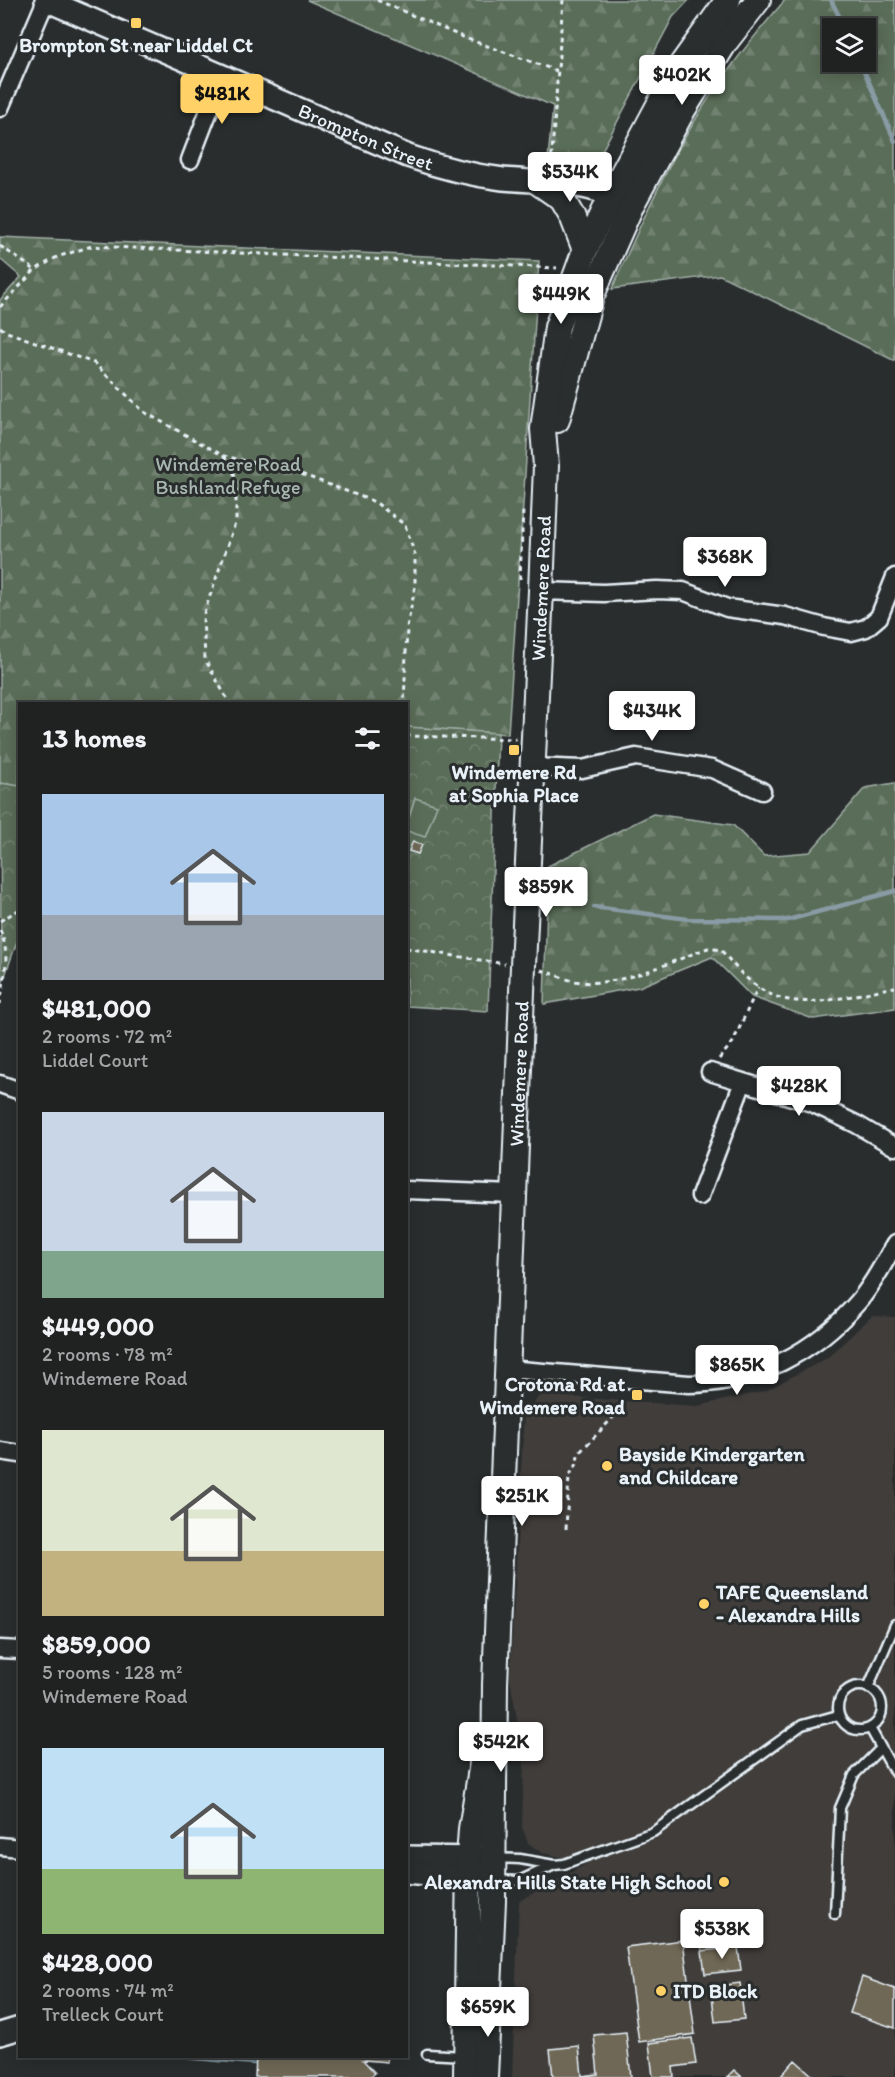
<!DOCTYPE html>
<meta charset="utf-8">
<style>
body{margin:0;font-family:Itim,sans-serif;background:#2d2f2f;color:#f1f3f6;height:100vh;display:flex;flex-direction:column;font-size:22px;white-space:nowrap}
*{box-sizing:border-box;margin:0}
p{font-size:20px;color:#a2a4a5}
.icon{flex:none;width:33px;height:33px;fill:none;stroke:currentColor;stroke-width:2;stroke-linecap:round;stroke-linejoin:round}
.map{position:relative;flex:1;overflow:hidden}
.panel{position:absolute;left:18px;top:702px;width:390px;height:1356px;display:flex;flex-direction:column;background:#202222;border-radius:0px;box-shadow:0 3px 15px #0003,0 0 0 2px #3d3f40}
.panel>*{flex:none}
.controls{position:absolute;left:822px;top:18px;display:grid;gap:12px}
.controls a{display:grid;place-items:center;width:54px;height:54px;border-radius:0px;background:#202222;box-shadow:0 3px 15px #0003,0 0 0 2px #3d3f40;font-size:30px}
.price{position:absolute;translate:-50% -51px;padding:0 14px;border-radius:6px;background:#fff;color:#222;font-size:20px;line-height:39px;filter:drop-shadow(0 2px 3px #0008)}
.price::after{content:'';position:absolute;left:50%;top:36px;width:18px;height:14px;margin-left:-9px;background:inherit;clip-path:polygon(0 0,100% 0,50% 100%)}
.price.selected{background:#ffd166;color:#111}
ul{padding:0;list-style:none}
li{display:grid;align-content:center;gap:12px;height:318px;padding:0 24px}
li span{display:grid;place-items:center;height:186px;border-radius:0px;color:#555}
li>.icon{margin-inline-start:auto}
span .icon{width:108px;height:108px;fill:#fffc;stroke-width:1}
li b{font-size:26px}
h2{display:flex;justify-content:space-between;align-items:center;height:72px;padding:0 24px;font-size:26px}
.map>svg:first-child{display:block}
.built{fill:#3f3e3a}
.forest{fill:url(#forest-firs);stroke:#a1afa8;stroke-width:1.5;fill-rule:evenodd}
.park{fill:url(#park-crowns);stroke:#a1afa8;stroke-width:1.5}
.pitch{fill:#5a6d58;stroke:#a1afa8;stroke-width:1.5}
.water{fill:url(#water-waves);stroke:#899ca5;stroke-width:1.5}
.lines{fill:none;stroke-linecap:round;stroke-linejoin:round}
.stream{stroke:#899ca5;stroke-width:4.5}
.building{fill:#6f6757;stroke:#e8f1f8;stroke-width:1.5}
.service-casing{stroke:#e8f1f8;stroke-width:13}
.minor-casing{stroke:#e8f1f8;stroke-width:21}
.tertiary-casing{stroke:#e8f1f8;stroke-width:26}
.secondary-casing{stroke:#e8f1f8;stroke-width:28}
.path{stroke:#e8f1f8;stroke-width:3;stroke-dasharray:4.5 4.5;stroke-linecap:butt}
.service{stroke:#2a2d2e;stroke-width:8}
.minor{stroke:#2a2d2e;stroke-width:16}
.tertiary{stroke:#2a2d2e;stroke-width:21}
.secondary{stroke:#2a2d2e;stroke-width:24}
.poi-dot{fill:#ffd166;stroke:#2a2d2e;stroke-width:2}
.labels{text-anchor:middle;dominant-baseline:central;stroke-width:6;stroke-linejoin:round;paint-order:stroke}
.poi-label{font-size:20px;font-weight:bold;fill:#e8f1f8;stroke:#2a2d2e;text-anchor:start}
.street-label{font-size:20px;fill:#e8f1f8;stroke:#2a2d2e}
.park-label{font-size:20px;fill:#a8b6b0;stroke:#2a2d2e}
</style>
<div class="map">
<svg width="895" height="2077" viewBox="0 0 895 2077">
<defs>
<pattern id="forest-firs" width="22" height="20" patternUnits="userSpaceOnUse" patternTransform="scale(1.5)"><rect width="22" height="20" fill="#5a6d58"/><path d="M5 1l3.5 6h-7zM16 11l3.5 6h-7z" fill="#728271"/></pattern>
<pattern id="park-crowns" width="20" height="18" patternUnits="userSpaceOnUse" patternTransform="scale(1.5)"><rect width="20" height="18" fill="#5a6d58"/><path d="M2 6a3 3 0 1 1 6 0M12 15a3 3 0 1 1 6 0" fill="none" stroke="#728271"/></pattern>
<pattern id="water-waves" width="16" height="10" patternUnits="userSpaceOnUse" patternTransform="scale(1.5)"><rect width="16" height="10" fill="#49646e"/><path d="M0 5q4-4 8 0t8 0" fill="none" stroke="#637b83"/></pattern>
</defs>
<rect width="100%" height="100%" fill="#2a2d2e"/>
<filter id="ink" filterUnits="userSpaceOnUse"><feTurbulence type="fractalNoise" baseFrequency=".0167" numOctaves="2"/><feDisplacementMap in="SourceGraphic" scale="12" xChannelSelector="R" yChannelSelector="G"/><feConvolveMatrix kernelMatrix="1 2 1 2 8 2 1 2 1" color-interpolation-filters="sRGB"/></filter>
<g filter="url(#ink)">
<!-- built -->
<path class="built" d="M 872,1316 L 895,1317 L 895,2077 L 512,2077 L 519,1901 L 588,1863 L 542,1853 L 528,1843 L 522,1827 L 524,1759 L 510,1679 L 524,1415 L 540,1395 L 697,1406 L 765,1391 L 827,1358 Z"/>
<!-- forest -->
<path class="forest" d="M 307,0 L 689,0 L 673,17 L 597,160 L 547,169 L 553,106 Z
M 785,0 L 895,0 L 895,361 L 720,275 L 612,289 C 638,230 664,171 697,117 C 722,75 753,37 785,0 ZM 866,28 L 866,62 L 832,62 L 832,28 Z
M 0,237 L 539,261 L 508,734 L 407,727 L 406,704 L 20,704 L 19,786 L 0,783 L 0,300 L 21,277 L 0,259 Z
M 895,783 L 895,1008 L 813,1019 L 752,997 L 712,957 L 639,987 L 544,1004 L 548,866 L 653,814 L 733,825 L 764,856 L 810,852 L 865,788 Z"/>
<!-- park -->
<path class="park" d="M 406,727 L 498,733 L 488,1011 L 407,1006 Z
M 0,783 L 20,786 L 19,936 L 1,987 Z"/>
<!-- pitch -->
<path class="pitch" d="M 415,798 L 437,805 L 425,837 L 407,831 L 407,823 Z"/>
<!-- water -->
<path class="water" d="M 189,2056 L 271,2057 L 271,2066 L 189,2059 Z"/>
<g class="lines">
<!-- stream -->
<path class="stream" d="M 831,0 L 845,28
M 860,62 L 895,141
M 594,907 L 688,919 L 788,920 L 895,891"/>
</g>
<!-- building -->
<path class="building" d="M 413,841 L 422,845 L 418,854 L 409,851 Z
M 732,1916 L 735,1947 L 702,1951 L 699,1919 Z
M 683,1940 L 695,2034 L 639,2042 L 626,1947 Z
M 738,1947 L 741,1970 L 705,1974 L 702,1951 Z
M 862,1977 L 895,1989 L 895,2028 L 850,2013 Z
M 740,1983 L 744,2019 L 715,2022 L 711,1987 Z
M 626,2032 L 631,2077 L 553,2077 L 550,2049 L 579,2046 L 582,2076 L 598,2074 L 594,2035 Z
M 692,2038 L 696,2064 L 673,2067 L 674,2077 L 653,2077 L 649,2043 Z
M 256,2056 L 387,2056 L 387,2062 L 363,2060 L 375,2073 L 370,2077 L 255,2077 Z
M 795,2060 L 814,2077 L 781,2076 Z
M 734,2070 L 742,2077 L 727,2077 Z"/>
<g class="lines">
<!-- service casing -->
<g class="service-casing">
<path id="service" d="M838 1708a22 22 0 1 1 44 0a22 22 0 1 1-44 0Z
M 868,1688 L 895,1625
M 870,1728 L 895,1773
M 494,1858 L 520,1859 L 554,1865 L 564,1864 L 653,1832 L 802,1725 L 838,1715
M 495,1880 L 519,1881 L 554,1865
M 835,1914 L 840,1808 L 854,1775 L 881,1748
M 427,2054 L 465,2056"/>
</g>
<!-- minor casing -->
<g class="minor-casing">
<path id="minor" d="M 0,108 L 46,0
M 190,160 L 222,77
M 541,591 L 604,593 L 657,590 L 683,591 L 727,608 L 785,616 L 824,627 L 851,632 L 866,628 L 879,617 L 895,577
M 532,767 L 582,769 L 636,757 L 712,769 L 762,791
M 710,1072 L 812,1103 L 856,1124 L 895,1147
M 0,1084 L 20,1091
M 406,1190 L 514,1194
M 700,1196 L 743,1082
M 507,1369 L 689,1384 C 756,1383 814,1353 858,1302 C 873,1285 883,1264 895,1244
M 0,1451 L 20,1454
M 0,1649 L 20,1650
M 0,1846 L 20,1848"/>
</g>
<!-- tertiary casing -->
<g class="tertiary-casing">
<g id="tertiary">
<path id="s1" d="M 46,0 L 408,156 C 439,167 469,175 503,179 C 549,183 582,181 625,201"/>
<path d="M 406,1857 L 484,1858"/>
<path d="M 406,1872 L 493,1880"/>
<path d="M 0,2034 L 20,2028"/>
</g>
</g>
<!-- secondary casing -->
<g class="secondary-casing">
<g id="secondary">
<path d="M 536,181 L 562,199 L 572,216 L 585,250"/>
<path d="M 557,420 L 591,297 L 632,204 L 683,110 L 726,41 L 758,0"/>
<path d="M 466,2077 L 469,1858 L 471,1829 L 482,1763"/>
<path id="s2" d="M 485,2077 L 493,1901 L 495,1684 L 523,966 L 541,591 L 546,466 L 543,429 L 557,327 L 585,250 L 611,195 L 677,71 L 728,0"/>
</g>
</g>
<!-- path -->
<path class="path" d="M 377,0 L 465,38 L 557,71
M 551,166 L 563,0
M 0,246 L 35,270
M 0,307 L 35,270 L 57,257 L 92,246 L 557,268
M 0,327 L 7,332 L 94,363 L 144,412 L 224,456 L 301,474 L 375,502 L 405,525 L 415,555 L 415,588 L 407,627 L 404,704
M 224,456 L 236,477 L 236,521 L 203,616 L 205,659 L 230,704
M 520,579 L 523,510
M 406,736 L 516,739
M 0,921 L 20,909
M 0,930 C 11,955 4,978 0,1004
M 406,948 L 505,964
M 541,970 C 555,974 567,981 582,982 C 624,986 669,962 708,948 L 721,950 C 732,963 744,978 758,987 C 798,1016 852,994 895,987
M 719,1059 L 733,1042 L 758,987
M 566,1529 L 569,1476 L 577,1464 L 578,1454 L 621,1409 L 624,1404"/>
<!-- service -->
<use href="#service" class="service"/>
<!-- minor -->
<use href="#minor" class="minor"/>
<!-- tertiary -->
<use href="#tertiary" class="tertiary"/>
<!-- secondary -->
<use href="#secondary" class="secondary"/>
</g>
</g>
<!-- markers -->
<g class="poi-dot">
<rect x="130" y="17" width="12" height="12" rx="3"/>
<rect x="508" y="744" width="12" height="12" rx="3"/>
<rect x="631" y="1389" width="12" height="12" rx="3"/>
<circle cx="607" cy="1466" r="6"/>
<circle cx="704" cy="1604" r="6"/>
<circle cx="724" cy="1882" r="6"/>
<circle cx="661" cy="1991" r="6"/>
</g>
<g class="labels">
<!-- poi labels -->
<g class="poi-label">
<text x="136" y="45" text-anchor="middle">Brompton St near Liddel Ct</text>
<text x="514" y="772" text-anchor="middle">Windemere Rd<tspan x="514" dy="23">at Sophia Place</tspan></text>
<text x="625" y="1384" text-anchor="end">Crotona Rd at<tspan x="625" dy="23">Windemere Road</tspan></text>
<text x="619" y="1454">Bayside Kindergarten<tspan x="619" dy="23">and Childcare</tspan></text>
<text x="716" y="1592">TAFE Queensland<tspan x="716" dy="23">- Alexandra Hills</tspan></text>
<text x="712" y="1882" text-anchor="end">Alexandra Hills State High School</text>
<text x="673" y="1991">ITD Block</text>
</g>
<!-- street labels -->
<g class="street-label">
<text stroke="none"><textPath href="#s1" startOffset="348">Brompton Street</textPath></text>
<text stroke="none"><textPath href="#s2" startOffset="1490">Windemere Road</textPath></text>
<text stroke="none"><textPath href="#s2" startOffset="1004">Windemere Road</textPath></text>
</g>
<!-- park labels -->
<g class="park-label">
<text x="228" y="464">Windemere Road<tspan x="228" dy="23">Bushland Refuge</tspan></text>
</g>
</g>
</svg>
<div class="controls">
<a><svg class="icon" aria-label="layers" viewBox="0 0 24 24"><path d="M12 4l9 5-9 5-9-5zM3 14l9 5 9-5"/></svg></a>
</div>
<b class="price" style="left:682px;top:106px">$402K</b>
<b class="price selected" style="left:222px;top:125px">$481K</b>
<b class="price" style="left:570px;top:203px">$534K</b>
<b class="price" style="left:561px;top:325px">$449K</b>
<b class="price" style="left:725px;top:588px">$368K</b>
<b class="price" style="left:652px;top:742px">$434K</b>
<b class="price" style="left:546px;top:918px">$859K</b>
<b class="price" style="left:799px;top:1117px">$428K</b>
<b class="price" style="left:737px;top:1396px">$865K</b>
<b class="price" style="left:522px;top:1527px">$251K</b>
<b class="price" style="left:501px;top:1773px">$542K</b>
<b class="price" style="left:722px;top:1960px">$538K</b>
<b class="price" style="left:488px;top:2038px">$659K</b>
<section class="panel">
<h2>13 homes<svg class="icon" aria-label="filters" viewBox="0 0 24 24"><path d="M4 7h16M4 17h16"/><circle cx="9" cy="7" r="2"/><circle cx="15" cy="17" r="2"/></svg></h2>
<ul>
<li><span style="background:linear-gradient(#a9c7e8 65%,#9aa5b1 0)"><svg class="icon" aria-label="home" viewBox="0 0 24 24"><path d="M3 11l9-7 9 7M6 9v11h12V9"/></svg></span><div><b>$481,000</b><p>2 rooms · 72 m²</p><p>Liddel Court</p></div></li>
<li><span style="background:linear-gradient(#c9d6e8 75%,#7fa58c 0)"><svg class="icon" aria-label="home" viewBox="0 0 24 24"><path d="M3 11l9-7 9 7M6 9v11h12V9"/></svg></span><div><b>$449,000</b><p>2 rooms · 78 m²</p><p>Windemere Road</p></div></li>
<li><span style="background:linear-gradient(#dfe7d0 65%,#c2b280 0)"><svg class="icon" aria-label="home" viewBox="0 0 24 24"><path d="M3 11l9-7 9 7M6 9v11h12V9"/></svg></span><div><b>$859,000</b><p>5 rooms · 128 m²</p><p>Windemere Road</p></div></li>
<li><span style="background:linear-gradient(#bfe0f5 65%,#8fb573 0)"><svg class="icon" aria-label="home" viewBox="0 0 24 24"><path d="M3 11l9-7 9 7M6 9v11h12V9"/></svg></span><div><b>$428,000</b><p>2 rooms · 74 m²</p><p>Trelleck Court</p></div></li>
</ul>
</section>
</div>
